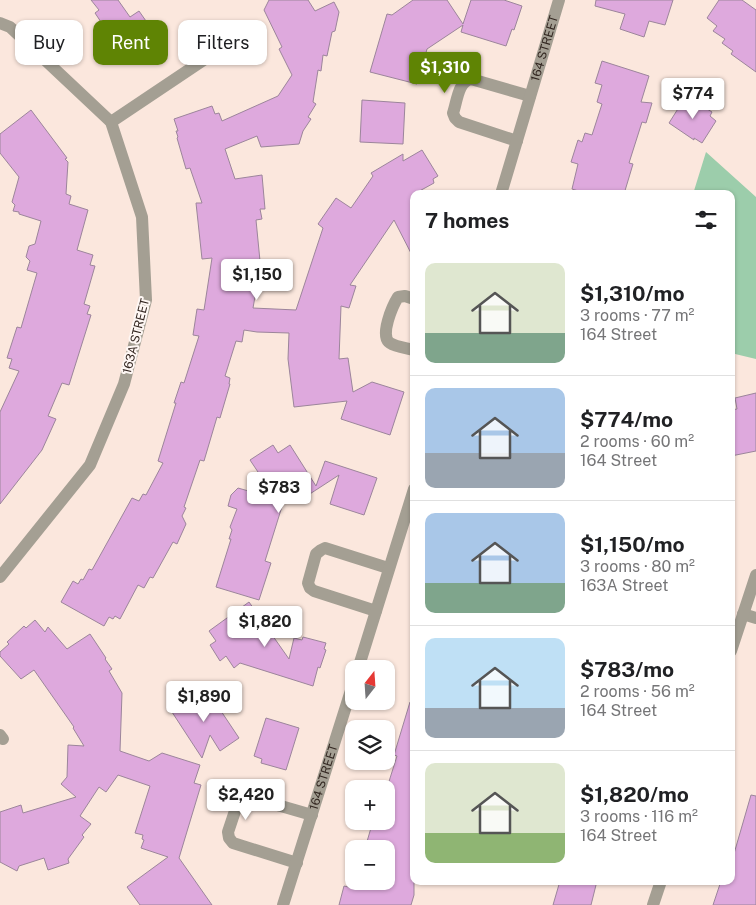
<!DOCTYPE html>
<meta charset="utf-8">
<style>
body{margin:0;font-family:"Public Sans",sans-serif;background:#f6f6f6;color:#202124;height:100vh;display:flex;flex-direction:column;font-size:19px;white-space:nowrap}
*{box-sizing:border-box;margin:0}
p{font-size:16px;color:#757577}
.icon{flex:none;width:28px;height:28px;fill:none;stroke:currentColor;stroke-width:2;stroke-linecap:round;stroke-linejoin:round}
.map{position:relative;flex:1;overflow:hidden}
.details{position:absolute;left:410px;top:190px;width:325px;height:695px;display:flex;flex-direction:column;background:#fff;border-radius:10px;box-shadow:0 1px 4px #0004}
.details>*{flex:none}
.hud{position:absolute;left:15px;top:20px;width:320px;height:45px;display:flex;gap:10px}
.needle{width:32px;rotate:17deg}
.controls{position:absolute;left:345px;top:660px;display:grid;gap:10px}
.controls a{display:grid;place-items:center;width:50px;height:50px;border-radius:10px;background:#fff;box-shadow:0 1px 4px #0004;font-size:25px}
.price{position:absolute;translate:-50% -42px;padding:0 11px;border-radius:5px;background:#fff;color:#222;font-size:16px;line-height:32px;filter:drop-shadow(0 1px 2px #0008)}
.price::after{content:'';position:absolute;left:50%;top:30px;width:15px;height:11px;margin-left:-8px;background:inherit;clip-path:polygon(0 0,100% 0,50% 100%)}
.price.current{background:#5f8404;color:#fff}
ul{padding:0;list-style:none}
li{display:flex;align-items:center;gap:15px;height:125px;padding:0 15px}
li+li{border-top:1px solid #e0e0e0}
li span{display:grid;place-items:center;flex:none;width:140px;height:100px;border-radius:10px;color:#555}
li>.icon{margin-inline-start:auto}
span .icon{width:60px;height:60px;fill:#fffc;stroke-width:1}
li b{font-size:21px}
h2{display:flex;justify-content:space-between;align-items:center;height:60px;padding:0 15px;font-size:21px}
.tag{padding:0 18px;border-radius:10px;background:#fff;box-shadow:0 1px 4px #0004;font-size:18px;line-height:45px}
.tag.current{background:#5f8404;color:#fff}
.map>svg:first-child{display:block}
.green{fill:#9ccdab}
.building{fill:#dea9dd;stroke:#9c859b}
.lines{fill:none;stroke-linecap:round;stroke-linejoin:round}
.minor{stroke:#a49f93;stroke-width:12}
.labels{text-anchor:middle;dominant-baseline:central;stroke-width:4;stroke-linejoin:round;paint-order:stroke}
.street-label{font-size:12px;fill:#332721;stroke:#fef7f4}
</style>
<div class="map">
<svg width="756" height="905" viewBox="0 0 756 905">
<rect width="100%" height="100%" fill="#fbe7dd"/>
<!-- green -->
<path class="green" d="M 706,152 L 756,197 L 756,359 L 731,353 L 731,194 L 693,194 Z"/>
<!-- building -->
<path class="building" d="M 91,0 L 118,0 L 130,17 L 139,11 L 160,41 L 133,61 L 127,53 L 121,58 L 104,37 L 109,34 L 95,13 L 99,10 Z
M 269,0 L 308,0 L 315,11 L 334,2 L 339,12 L 335,31 L 332,32 L 327,56 L 323,55 L 321,71 L 318,70 L 313,102 L 316,104 L 308,117 L 311,119 L 303,131 L 299,144 L 261,147 L 257,136 L 225,149 L 235,179 L 262,175 L 265,209 L 260,209 L 262,219 L 256,220 L 260,261 L 257,262 L 259,274 L 253,308 L 296,310 L 323,228 L 318,224 L 336,198 L 351,208 L 373,176 L 371,173 L 403,154 L 403,161 L 422,150 L 438,176 L 433,179 L 434,183 L 414,194 L 414,259 L 394,220 L 350,285 L 356,286 L 349,308 L 341,306 L 339,359 L 348,358 L 353,392 L 372,382 L 404,392 L 390,435 L 341,419 L 347,401 L 294,407 L 288,359 L 289,333 L 257,332 L 244,330 L 242,342 L 236,341 L 225,376 L 230,378 L 229,384 L 230,384 L 220,418 L 217,417 L 204,461 L 200,460 L 184,507 L 186,508 L 182,516 L 186,524 L 177,544 L 173,542 L 153,578 L 150,577 L 144,588 L 138,585 L 120,619 L 115,616 L 113,619 L 109,617 L 104,626 L 61,602 L 73,581 L 78,584 L 81,579 L 83,580 L 89,569 L 92,570 L 132,498 L 139,501 L 143,494 L 146,495 L 163,463 L 158,461 L 176,403 L 174,403 L 181,382 L 184,383 L 199,336 L 193,335 L 197,309 L 204,310 L 212,258 L 202,259 L 196,203 L 202,203 L 190,168 L 186,169 L 177,138 L 178,137 L 176,131 L 178,131 L 174,119 L 212,106 L 215,114 L 219,113 L 222,121 L 278,96 L 292,75 L 279,49 L 282,47 L 264,10 Z
M 413,0 L 447,0 L 463,24 L 471,0 L 504,0 L 522,6 L 514,30 L 512,29 L 506,46 L 461,32 L 463,25 L 427,49 L 417,84 L 370,72 L 387,14 L 392,15 Z
M 596,0 L 673,0 L 665,25 L 649,21 L 644,37 L 620,29 L 625,14 L 595,6 Z
M 719,0 L 742,0 L 756,10 L 756,72 L 731,54 L 733,51 L 722,43 L 725,39 L 713,31 L 717,26 L 707,18 Z
M 602,61 L 649,76 L 641,102 L 652,103 L 646,123 L 642,122 L 629,163 L 633,164 L 624,194 L 588,194 L 572,189 L 578,164 L 571,162 L 578,140 L 582,142 L 585,133 L 592,135 L 602,104 L 597,102 L 602,85 L 595,83 Z
M 686,96 L 712,112 L 710,116 L 716,121 L 702,143 L 694,138 L 694,140 L 669,123 Z
M 362,100 L 405,103 L 403,144 L 360,142 Z
M 31,110 L 67,158 L 65,159 L 68,162 L 66,194 L 71,196 L 69,204 L 88,210 L 77,250 L 93,255 L 90,265 L 95,266 L 84,304 L 90,306 L 87,314 L 91,315 L 69,385 L 62,383 L 48,416 L 56,419 L 42,450 L 0,504 L 0,412 L 19,371 L 9,368 L 12,359 L 7,358 L 17,327 L 21,328 L 37,273 L 27,270 L 30,261 L 26,257 L 29,246 L 35,244 L 41,221 L 19,214 L 19,212 L 13,211 L 15,205 L 12,202 L 19,177 L 0,153 L 0,134 Z
M 756,393 L 756,451 L 731,456 L 731,410 L 737,409 L 735,398 Z
M 273,445 L 278,453 L 290,445 L 316,486 L 325,461 L 377,478 L 364,515 L 330,504 L 339,475 L 299,501 L 289,484 L 265,561 L 271,563 L 259,600 L 216,587 L 231,539 L 229,539 L 232,530 L 230,527 L 237,509 L 228,506 L 231,495 L 238,488 L 276,499 L 250,460 Z
M 249,602 L 289,659 L 294,638 L 302,640 L 303,637 L 326,643 L 324,649 L 326,650 L 320,668 L 318,667 L 313,686 L 240,663 L 234,668 L 226,656 L 220,661 L 210,645 L 216,641 L 209,631 Z
M 35,620 L 45,632 L 48,627 L 67,649 L 90,634 L 106,658 L 105,659 L 112,669 L 109,671 L 122,693 L 120,751 L 149,761 L 162,753 L 200,765 L 194,783 L 201,785 L 179,858 L 212,905 L 140,905 L 127,887 L 168,857 L 141,848 L 144,840 L 142,839 L 143,835 L 135,833 L 150,786 L 118,775 L 106,792 L 99,787 L 80,816 L 91,824 L 82,835 L 84,837 L 68,859 L 69,863 L 48,870 L 44,858 L 19,866 L 17,871 L 0,862 L 0,812 L 21,805 L 23,813 L 76,797 L 61,784 L 67,777 L 68,745 L 84,746 L 73,728 L 74,727 L 34,670 L 21,679 L 0,656 L 0,652 L 9,644 L 7,642 L 24,626 L 26,628 Z
M 196,692 L 202,702 L 211,696 L 239,738 L 220,751 L 210,735 L 202,758 L 170,709 Z
M 410,702 L 414,703 L 414,895 L 411,905 L 339,905 L 344,886 L 353,888 L 355,881 L 386,881 L 386,849 L 378,849 L 366,845 L 373,821 L 386,821 L 386,791 L 397,756 L 394,755 Z
M 266,718 L 299,728 L 286,770 L 261,763 L 262,759 L 254,756 Z
M 751,795 L 756,796 L 756,905 L 713,905 L 721,881 L 731,881 L 731,864 Z
M 560,881 L 597,881 L 591,905 L 553,905 Z"/>
<g class="lines">
<!-- minor -->
<g class="minor">
<path d="M 0,23 L 10,27 L 111,122 L 142,217 L 146,300 L 124,384 L 90,465 L 0,577"/>
<path d="M 111,122 L 211,55"/>
<path d="M 517,141 L 459,122 L 455,118 L 453,113 C 457,102 458,81 471,79 L 530,96"/>
<path id="s1" d="M 501,194 L 559,0"/>
<path d="M 414,299 L 405,296 L 398,297 C 393,305 379,336 390,343 C 396,347 407,348 414,350"/>
<path d="M 376,611 L 314,591 L 310,588 L 308,583 L 316,554 L 321,550 L 325,548 L 388,568"/>
<path d="M 743,614 L 756,618"/>
<path d="M 731,651 L 756,575"/>
<path d="M 358,669 L 414,489"/>
<path d="M 0,735 L 3,739"/>
<path d="M 297,863 L 233,843 L 229,838 L 228,832 L 238,802 L 243,798 L 250,797 L 312,815"/>
<path id="s2" d="M 283,905 L 354,681"/>
<path d="M 653,905 L 661,881"/>
</g>
</g>
<g class="labels">
<!-- street labels -->
<g class="street-label">
<text stroke="none"><textPath href="#s1" startOffset="152">164 STREET</textPath></text>
<text transform="translate(136 336) rotate(-76)">163A STREET</text>
<text stroke="none"><textPath href="#s2" startOffset="134">164 STREET</textPath></text>
</g>
</g>
</svg>
<div class="controls">
<a><svg class="needle" viewBox="-14 -14 28 28"><path d="M0-13l5 13h-10z" fill="#e53935"/><path d="M0 13l5-13h-10z" fill="#757577"/></svg></a>
<a><svg class="icon" aria-label="layers" viewBox="0 0 24 24"><path d="M12 4l9 5-9 5-9-5zM3 14l9 5 9-5"/></svg></a>
<a>+</a>
<a>−</a>
</div>
<b class="price current" style="left:445px;top:94px">$1,310</b>
<b class="price" style="left:693px;top:120px">$774</b>
<b class="price" style="left:257px;top:301px">$1,150</b>
<b class="price" style="left:279px;top:514px">$783</b>
<b class="price" style="left:265px;top:648px">$1,820</b>
<b class="price" style="left:204px;top:723px">$1,890</b>
<b class="price" style="left:246px;top:821px">$2,420</b>
<div class="hud">
<a class="tag">Buy</a>
<a class="tag current">Rent</a>
<a class="tag">Filters</a>
</div>
<section class="details">
<h2>7 homes<svg class="icon" aria-label="filters" viewBox="0 0 24 24"><path d="M4 7h16M4 17h16"/><circle cx="9" cy="7" r="2"/><circle cx="15" cy="17" r="2"/></svg></h2>
<ul>
<li><span style="background:linear-gradient(#dfe7d0 70%,#7fa58c 0)"><svg class="icon" aria-label="home" viewBox="0 0 24 24"><path d="M3 11l9-7 9 7M6 9v11h12V9"/></svg></span><div><b>$1,310/mo</b><p>3 rooms · 77 m²</p><p>164 Street</p></div></li>
<li><span style="background:linear-gradient(#a9c7e8 65%,#9aa5b1 0)"><svg class="icon" aria-label="home" viewBox="0 0 24 24"><path d="M3 11l9-7 9 7M6 9v11h12V9"/></svg></span><div><b>$774/mo</b><p>2 rooms · 60 m²</p><p>164 Street</p></div></li>
<li><span style="background:linear-gradient(#a9c7e8 70%,#7fa58c 0)"><svg class="icon" aria-label="home" viewBox="0 0 24 24"><path d="M3 11l9-7 9 7M6 9v11h12V9"/></svg></span><div><b>$1,150/mo</b><p>3 rooms · 80 m²</p><p>163A Street</p></div></li>
<li><span style="background:linear-gradient(#bfe0f5 70%,#9aa5b1 0)"><svg class="icon" aria-label="home" viewBox="0 0 24 24"><path d="M3 11l9-7 9 7M6 9v11h12V9"/></svg></span><div><b>$783/mo</b><p>2 rooms · 56 m²</p><p>164 Street</p></div></li>
<li><span style="background:linear-gradient(#dfe7d0 70%,#8fb573 0)"><svg class="icon" aria-label="home" viewBox="0 0 24 24"><path d="M3 11l9-7 9 7M6 9v11h12V9"/></svg></span><div><b>$1,820/mo</b><p>3 rooms · 116 m²</p><p>164 Street</p></div></li>
</ul>
</section>
</div>
